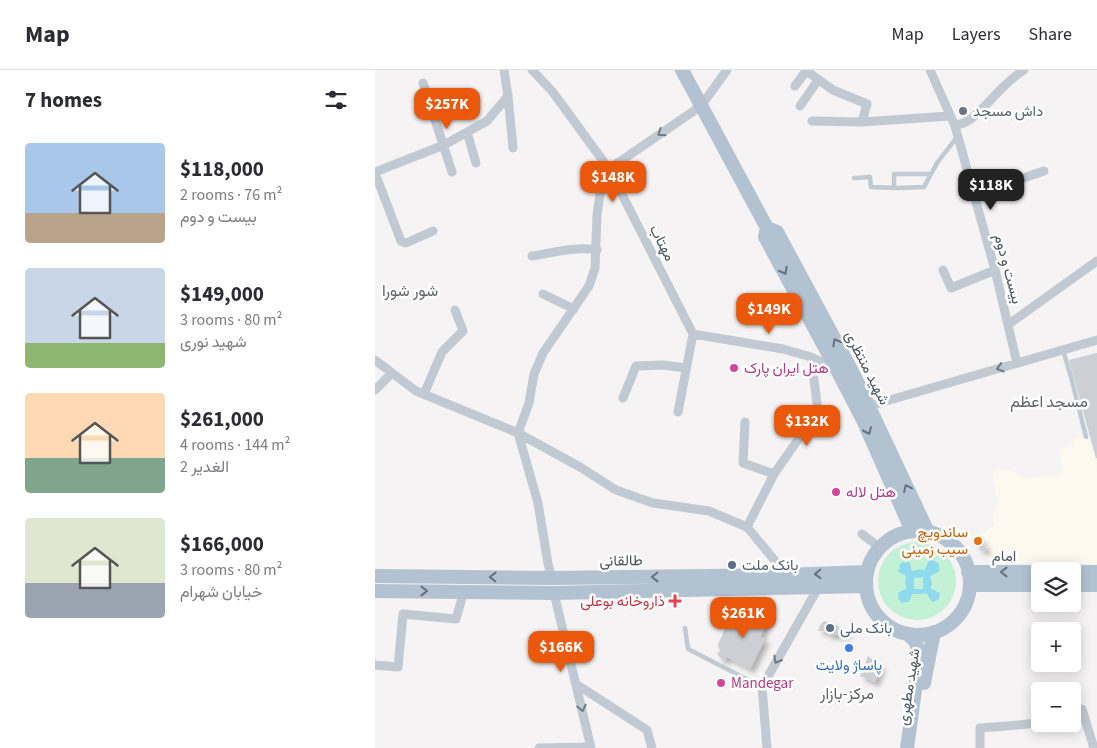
<!DOCTYPE html>
<meta charset="utf-8">
<style>
body{margin:0;font-family:"Source Sans 3",Vazirmatn,sans-serif;background:#f7f7f7;color:#2b2b33;height:100vh;display:flex;flex-direction:column;font-size:19px;white-space:nowrap}
*{box-sizing:border-box;margin:0}
p{font-size:16px;color:#7c7c81}
.icon{flex:none;width:28px;height:28px;fill:none;stroke:currentColor;stroke-width:2;stroke-linecap:round;stroke-linejoin:round}
.map{position:relative;flex:1;overflow:hidden}
.panel{display:flex;flex-direction:column;background:#fff;width:375px}
.panel>*{flex:none}
.buttons{position:absolute;left:656px;top:492px;display:grid;gap:10px}
.buttons a{display:grid;place-items:center;width:50px;height:50px;border-radius:5px;background:#fff;box-shadow:0 2px 12px #0003;font-size:25px}
.price{position:absolute;translate:-50% -42px;padding:0 11px;border-radius:10px;background:#ea580c;color:#fff;font-size:16px;line-height:32px;filter:drop-shadow(0 1px 2px #0008)}
.price::after{content:'';position:absolute;left:50%;top:30px;width:15px;height:11px;margin-left:-8px;background:inherit;clip-path:polygon(0 0,100% 0,50% 100%)}
.price.current{background:#222;color:#fff}
ul{padding:0;list-style:none}
li{display:flex;align-items:center;gap:15px;height:125px;padding:0 25px}
li span{display:grid;place-items:center;flex:none;width:140px;height:100px;border-radius:5px;color:#555}
li>.icon{margin-inline-start:auto}
span .icon{width:60px;height:60px;fill:#fffc;stroke-width:1}
li b{font-size:21px}
h2{display:flex;justify-content:space-between;align-items:center;height:60px;padding:0 25px;font-size:21px}
header{display:flex;align-items:center;gap:30px;box-sizing:border-box;height:70px;padding:0 25px;background:#fff;border-bottom:1px solid #e1e1e2}
header strong{font-size:24px}
nav{display:flex;gap:28px;margin-inline-start:auto;font-size:18px}
main{display:flex;flex:1;min-height:0}
.map>svg:first-child{display:block}
.commercial{fill:#fdf9ef}
.green{fill:#c3f1d5}
.water{fill:#90daee;fill-rule:evenodd}
.building{fill:#cdcfd5;filter:url(#shadow)}
.lines{fill:none;stroke-linecap:round;stroke-linejoin:round}
.service{stroke:#c1cad2;stroke-width:4.5}
.minor{stroke:#c1cad2;stroke-width:9}
.primary{stroke:#b3c2d1;stroke-width:14}
.oneway{stroke:#6e7983}
.oneway2{stroke:#64717d}
.worship-dot{fill:#6b7280;stroke:#fff;stroke-width:2}
.hotel-dot{fill:#d1479c;stroke:#fff;stroke-width:2}
.food-dot{fill:#e8710a;stroke:#fff;stroke-width:2}
.service-dot{fill:#5c6f8a;stroke:#fff;stroke-width:2}
.health-dot{fill:#e0444e;stroke:#fff;stroke-width:2}
.shop-dot{fill:#3f7fe0;stroke:#fff;stroke-width:2}
.labels{text-anchor:middle;dominant-baseline:central;stroke-width:5;stroke-linejoin:round;paint-order:stroke}
.worship-label{font-size:15px;fill:#5b616d;stroke:#fff;text-anchor:start}
.street-label{font-size:15px;fill:#4a5661;stroke:#fff}
.hotel-label{font-size:15px;fill:#b23c85;stroke:#fff;text-anchor:start}
.food-label{font-size:15px;fill:#c56008;stroke:#fff;text-anchor:end}
.service-label{font-size:15px;fill:#4e5e75;stroke:#fff;text-anchor:start}
.health-label{font-size:15px;fill:#be3a42;stroke:#fff;text-anchor:end}
.shop-label{font-size:15px;fill:#366cbe;stroke:#fff}
.neighbourhood-label{font-size:16px;fill:#5f6368;stroke:#fff}
</style>
<header>
<strong>Map</strong>
<nav><a>Map</a><a>Layers</a><a>Share</a></nav>
</header>
<main>
<section class="panel">
<h2>7 homes<svg class="icon" aria-label="filters" viewBox="0 0 24 24"><path d="M4 7h16M4 17h16"/><circle cx="9" cy="7" r="2"/><circle cx="15" cy="17" r="2"/></svg></h2>
<ul>
<li><span style="background:linear-gradient(#a9c7e8 70%,#b9a48a 0)"><svg class="icon" aria-label="home" viewBox="0 0 24 24"><path d="M3 11l9-7 9 7M6 9v11h12V9"/></svg></span><div><b>$118,000</b><p>2 rooms · 76 m²</p><p>بیست و دوم</p></div></li>
<li><span style="background:linear-gradient(#c9d6e8 75%,#8fb573 0)"><svg class="icon" aria-label="home" viewBox="0 0 24 24"><path d="M3 11l9-7 9 7M6 9v11h12V9"/></svg></span><div><b>$149,000</b><p>3 rooms · 80 m²</p><p>شهید نوری</p></div></li>
<li><span style="background:linear-gradient(#ffd9b3 65%,#7fa58c 0)"><svg class="icon" aria-label="home" viewBox="0 0 24 24"><path d="M3 11l9-7 9 7M6 9v11h12V9"/></svg></span><div><b>$261,000</b><p>4 rooms · 144 m²</p><p>2 الغدیر</p></div></li>
<li><span style="background:linear-gradient(#dfe7d0 65%,#9aa5b1 0)"><svg class="icon" aria-label="home" viewBox="0 0 24 24"><path d="M3 11l9-7 9 7M6 9v11h12V9"/></svg></span><div><b>$166,000</b><p>3 rooms · 80 m²</p><p>خیابان شهرام</p></div></li>
</ul>
</section>
<div class="map">
<svg width="722" height="678" viewBox="0 0 722 678">
<defs>
<filter id="shadow"><feDropShadow dx="4.5" dy="4.5" stdDeviation="2.5" flood-color="#0004"/></filter>
</defs>
<rect width="100%" height="100%" fill="#f5f3f3"/>
<!-- commercial -->
<path class="commercial" d="M 711,367 L 716,371 L 722,390 L 722,494 L 615,493 L 598,469 L 619,456 L 618,442 L 623,436 L 617,402 L 633,399 L 652,409 L 688,403 L 685,379 L 698,375 L 697,369 Z"/>
<!-- green -->
<path class="green" d="M503 511a39 39 0 1 1 78 0a39 39 0 1 1-78 0Z"/>
<!-- water -->
<path class="water" d="M 554,490 L 560,491 L 564,494 L 564,498 L 565,501 L 555,506 L 557,514 L 555,518 L 565,523 L 564,529 L 559,532 L 556,531 L 552,524 L 548,523 L 546,524 L 537,524 L 535,530 L 533,532 L 527,533 L 523,529 L 524,526 L 523,523 L 532,518 L 530,513 L 531,506 L 522,501 L 525,499 L 524,495 L 527,492 L 531,493 L 534,491 L 537,501 L 545,499 L 549,501 ZM 548,507 L 548,519 L 539,519 L 539,508 Z"/>
<!-- building -->
<path class="building" d="M 722,283 L 722,388 L 721,388 L 694,290 Z
M 603,466 L 612,479 L 607,482 L 598,469 Z
M 393,545 L 389,559 L 385,567 L 390,569 L 375,599 L 352,587 L 348,591 L 342,584 L 345,581 L 343,575 L 350,558 L 352,558 L 355,546 Z
M 449,551 L 461,555 L 475,564 L 452,565 L 453,561 L 443,561 L 445,555 Z
M 493,586 L 506,596 L 500,612 L 485,606 Z"/>
<g class="lines">
<!-- service -->
<path class="service" d="M 479,108 L 495,107 L 496,117 L 523,118 L 549,117 L 562,93 L 582,67
M 519,118 L 519,104 L 556,104
M 688,280 L 696,307 L 711,367
M 310,558 L 313,579 L 387,617"/>
<!-- minor -->
<path class="minor" d="M 157,0 L 177,21 L 234,99 L 318,264
M 430,0 L 458,20 L 492,34 L 487,52
M 555,0 L 580,56 L 620,200 L 642,293
M 48,13 L 77,102
M 420,16 L 431,1
M 133,26 L 138,78
M 425,36 L 443,10
M 437,51 L 487,52 L 574,46
M 580,56 C 585,54 593,52 597,48 C 615,33 629,12 649,0
M 92,62 L 101,93
M 0,102 L 69,75 L 112,51 L 133,26 L 129,0
M 0,103 L 26,171 L 31,173 L 58,161
M 599,125 L 669,101
M 157,186 C 178,183 201,176 222,180
M 568,200 L 576,218 L 620,200
M 168,224 L 199,239
M 634,254 L 722,191
M 318,264 L 408,279 L 436,287 L 460,298
M 0,290 L 41,321 L 143,363 L 205,397 L 241,420 L 278,433 L 334,441 L 372,457 L 401,492 L 409,505
M 0,320 L 17,303
M 49,324 L 67,282 L 88,261 L 80,240
M 248,328 L 261,296 L 288,295 L 311,298
M 494,336 L 722,270
M 303,342 L 318,264
M 370,352 L 368,393 L 399,404
M 143,363 L 154,333 L 159,304 L 168,283 L 214,216 L 220,198 L 222,145 L 225,125 L 234,99 L 326,36 L 352,0
M 143,363 L 163,433 L 173,494 L 177,508
M 372,457 L 399,404 L 443,341 L 436,287
M 487,464 L 504,477
M 179,523 L 216,678
M 0,595 L 23,597 L 28,544 L 81,549 L 89,521
M 201,614 L 272,660 L 277,678
M 698,642 L 707,639 L 719,678
M 164,678 L 216,677
M 392,678 L 387,617 L 443,518
M 605,678 L 605,658 C 625,656 646,656 665,652"/>
<!-- primary -->
<path class="primary" d="M 307,0 L 392,158 L 390,167 L 461,298 L 488,350 L 537,461
M 392,158 L 402,162 L 479,305 L 553,462
M491 513a52 52 0 1 1 104 0a52 52 0 1 1-104 0Z
M 593,502 L 665,502
M 698,502 L 722,502
M 0,506 L 177,508 L 409,505 L 491,502
M 595,515 L 665,515
M 698,515 L 722,515
M 0,521 L 179,523 L 491,516
M 549,613 L 559,562
M 532,678 L 542,606 L 544,581 L 540,571 L 533,564"/>
</g>
<!-- one-way arrows -->
<defs><path id="oneway-chevron" d="M-2-3.5L2.5 0L-2 3.5" fill="none" stroke-width="1.6" stroke-linecap="round" stroke-linejoin="round" transform="scale(1.25)"/></defs>
<g class="oneway">
<use href="#oneway-chevron" transform="translate(286 63) rotate(146)"/>
<use href="#oneway-chevron" transform="translate(625 298) rotate(164)"/>
<use href="#oneway-chevron" transform="translate(402 590) rotate(120)"/>
<use href="#oneway-chevron" transform="translate(207 638) rotate(77)"/>
</g>
<g class="oneway2">
<use href="#oneway-chevron" transform="translate(409 201) rotate(62)"/>
<use href="#oneway-chevron" transform="translate(461 272) rotate(-118)"/>
<use href="#oneway-chevron" transform="translate(493 361) rotate(66)"/>
<use href="#oneway-chevron" transform="translate(532 418) rotate(-115)"/>
<use href="#oneway-chevron" transform="translate(629 502) rotate(-180)"/>
<use href="#oneway-chevron" transform="translate(443 504) rotate(178)"/>
<use href="#oneway-chevron" transform="translate(118 507) rotate(-179)"/>
<use href="#oneway-chevron" transform="translate(280 507) rotate(179)"/>
<use href="#oneway-chevron" transform="translate(49 521)"/>
</g>
<!-- markers -->
<circle class="worship-dot" cx="588" cy="41" r="5"/>
<g class="hotel-dot">
<circle cx="359" cy="298" r="5"/>
<circle cx="461" cy="422" r="5"/>
<circle cx="346" cy="613" r="5"/>
</g>
<circle class="food-dot" cx="603" cy="471" r="5"/>
<g class="service-dot">
<circle cx="357" cy="495" r="5"/>
<circle cx="455" cy="558" r="5"/>
</g>
<path class="health-dot" d="M297.5 523.5h5v5h5v5h-5v5h-5v-5h-5v-5h5z"/>
<circle class="shop-dot" cx="474" cy="578" r="5"/>
<g class="labels">
<!-- worship labels -->
<g class="worship-label">
<text x="598" y="41">داش مسجد</text>
</g>
<!-- street labels -->
<g class="street-label">
<text transform="translate(287 173) rotate(63)">مهتاب</text>
<text transform="translate(633 199) rotate(75)">بیست و دوم</text>
<text transform="translate(492 298) rotate(63)">شهید منتظری</text>
<text x="629" y="486">امام</text>
<text transform="translate(246 491) rotate(-1)">طالقانی</text>
<text transform="translate(534 617) rotate(-81)">شهید مطهری</text>
</g>
<!-- hotel labels -->
<g class="hotel-label">
<text x="369" y="298">هتل ایران پارک</text>
<text x="471" y="422">هتل لاله</text>
<text x="356" y="613">Mandegar</text>
</g>
<!-- food labels -->
<g class="food-label">
<text x="593" y="462">ساندویچ<tspan x="593" dy="17">سیب زمینی</tspan></text>
</g>
<!-- service labels -->
<g class="service-label">
<text x="367" y="495">بانک ملت</text>
<text x="465" y="558">بانک ملی</text>
</g>
<!-- health labels -->
<g class="health-label">
<text x="290" y="531">ذاروخانه بوعلی</text>
</g>
<!-- shop labels -->
<g class="shop-label">
<text x="474" y="595">پاساژ ولایت</text>
</g>
<!-- neighbourhood labels -->
<g class="neighbourhood-label">
<text x="35" y="221">شور شورا</text>
<text x="674" y="332">مسجد اعظم</text>
<text x="472" y="624">مرکز-بازار</text>
</g>
</g>
</svg>
<div class="buttons">
<a><svg class="icon" aria-label="layers" viewBox="0 0 24 24"><path d="M12 4l9 5-9 5-9-5zM3 14l9 5 9-5"/></svg></a>
<a>+</a>
<a>−</a>
</div>
<b class="price" style="left:72px;top:60px">$257K</b>
<b class="price" style="left:238px;top:133px">$148K</b>
<b class="price current" style="left:616px;top:141px">$118K</b>
<b class="price" style="left:394px;top:265px">$149K</b>
<b class="price" style="left:432px;top:377px">$132K</b>
<b class="price" style="left:368px;top:569px">$261K</b>
<b class="price" style="left:186px;top:603px">$166K</b>
</div>
</main>
